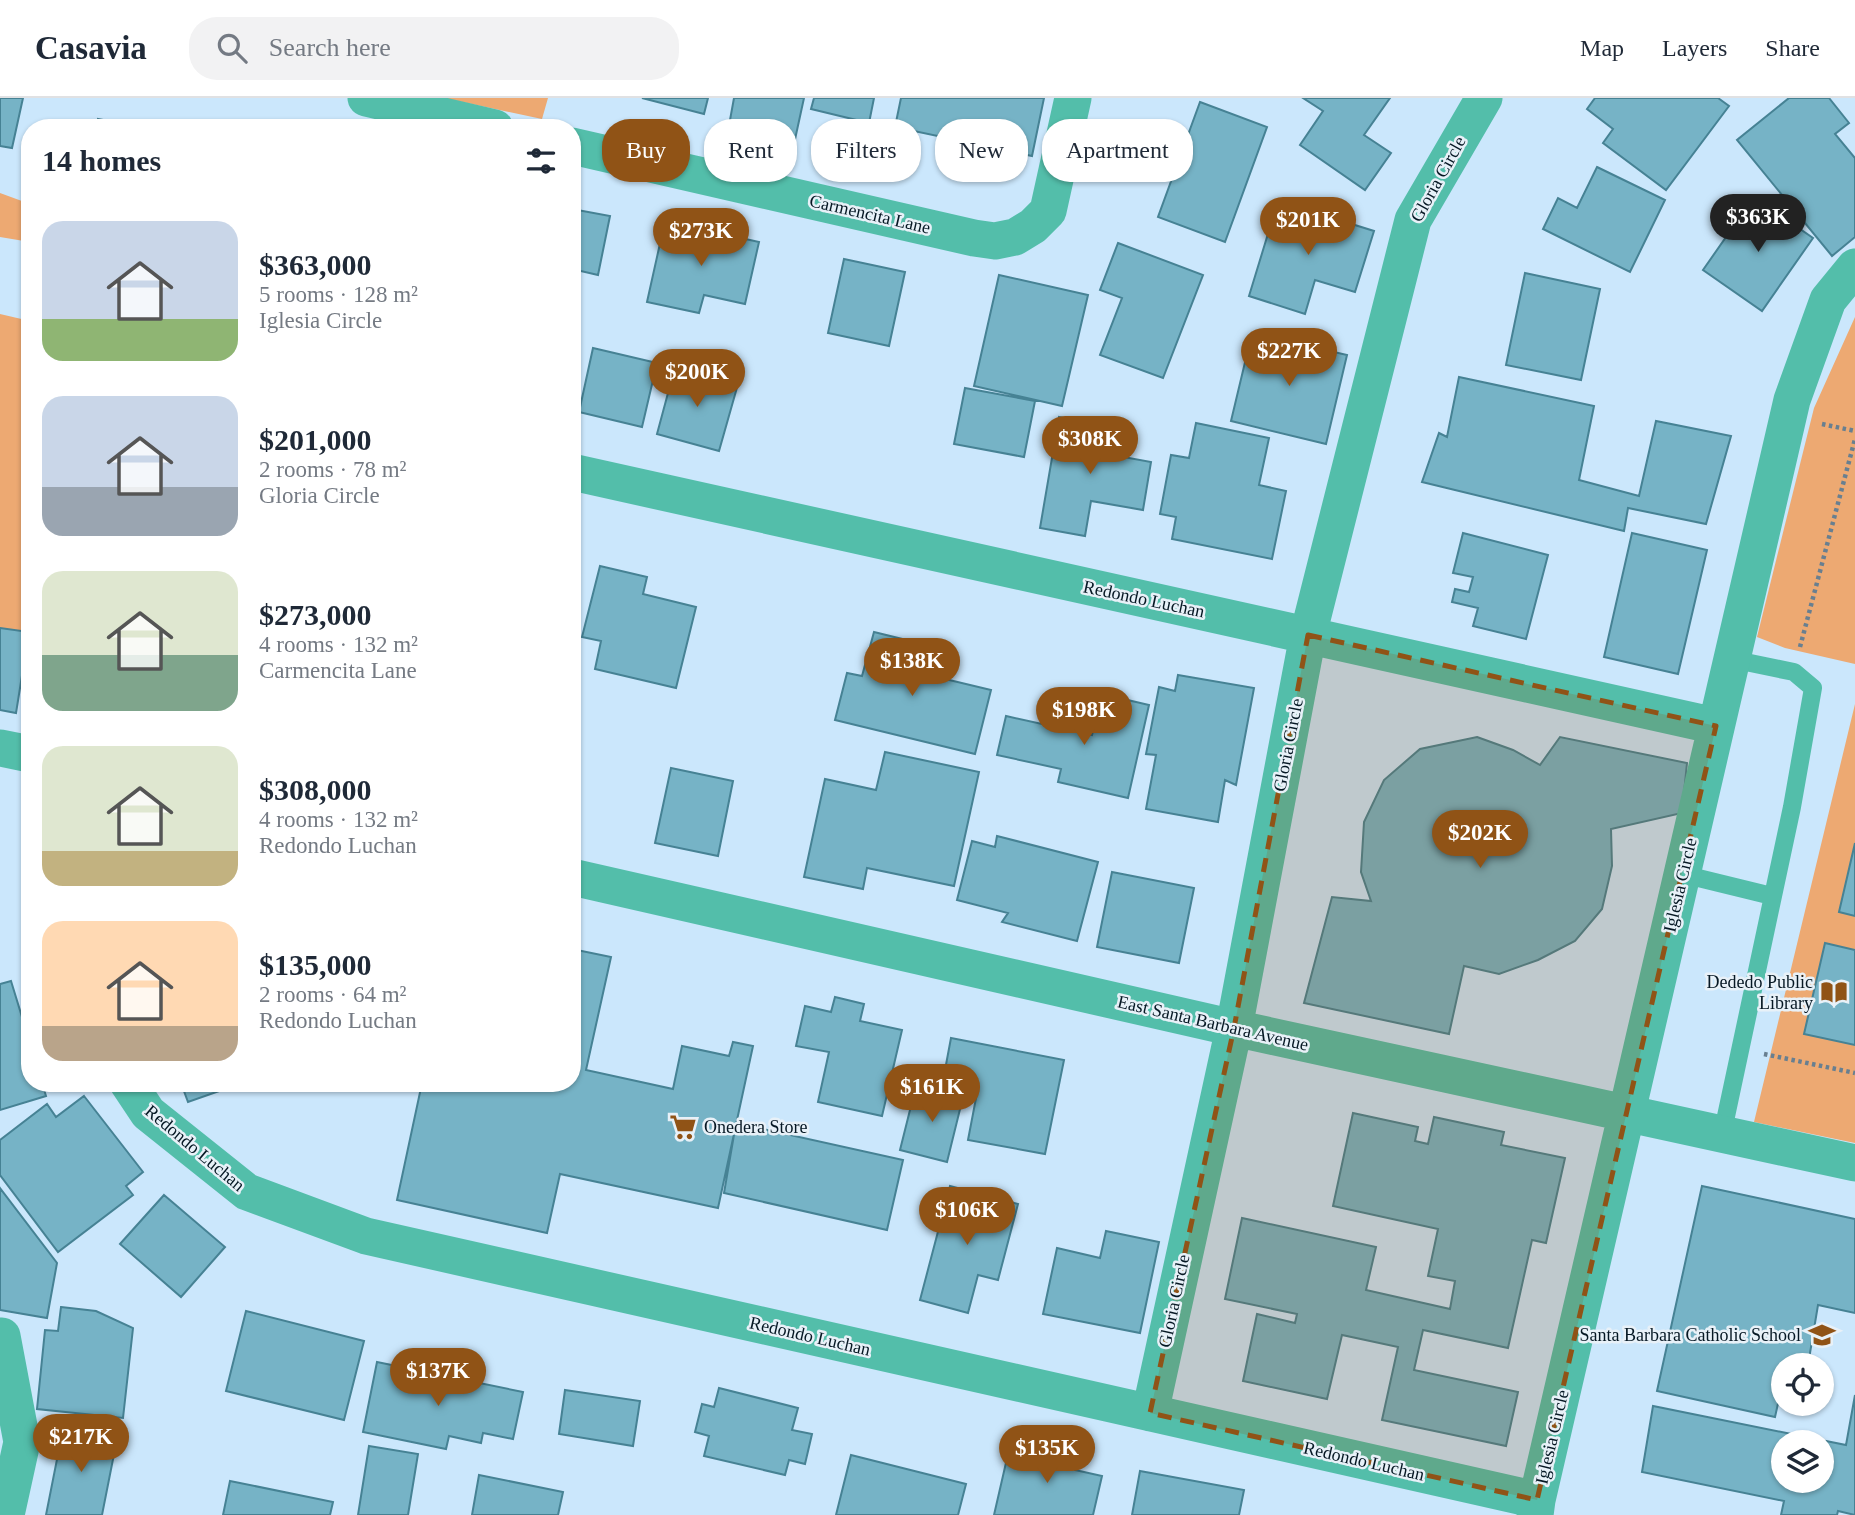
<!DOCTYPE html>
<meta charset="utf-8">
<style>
body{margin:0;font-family:Georgia,serif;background:#f2f2f3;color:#1f2937;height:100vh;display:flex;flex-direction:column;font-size:26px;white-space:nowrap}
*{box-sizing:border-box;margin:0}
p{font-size:23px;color:#747a83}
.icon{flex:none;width:38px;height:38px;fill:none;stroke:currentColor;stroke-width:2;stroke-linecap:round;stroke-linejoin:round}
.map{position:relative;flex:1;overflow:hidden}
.drawer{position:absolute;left:21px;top:21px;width:560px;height:973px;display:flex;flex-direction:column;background:#fff;border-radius:28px;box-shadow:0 2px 5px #0004}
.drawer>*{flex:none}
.top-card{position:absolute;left:602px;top:21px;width:665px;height:63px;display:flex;gap:14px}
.controls{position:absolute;left:1771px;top:1255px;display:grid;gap:14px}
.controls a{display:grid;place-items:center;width:63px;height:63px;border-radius:50%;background:#fff;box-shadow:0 2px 5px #0004;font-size:35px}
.price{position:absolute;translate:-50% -60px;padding:0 16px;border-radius:24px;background:#905316;color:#fff;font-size:23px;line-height:46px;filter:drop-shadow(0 2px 4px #0008)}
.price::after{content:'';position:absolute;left:50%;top:42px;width:21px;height:16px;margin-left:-10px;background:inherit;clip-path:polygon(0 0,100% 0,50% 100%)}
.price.selected{background:#222;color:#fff}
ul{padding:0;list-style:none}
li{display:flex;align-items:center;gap:21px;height:175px;padding:0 21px}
li span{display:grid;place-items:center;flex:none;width:196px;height:140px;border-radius:21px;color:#555}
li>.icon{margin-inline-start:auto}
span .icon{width:84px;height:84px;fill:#fffc;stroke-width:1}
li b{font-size:30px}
h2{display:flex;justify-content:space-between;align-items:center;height:84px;padding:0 21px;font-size:30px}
.tag{padding:0 24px;border-radius:28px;background:#fff;box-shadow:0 2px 5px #0004;font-size:24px;line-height:63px}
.tag.selected{background:#905316;color:#fff}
header{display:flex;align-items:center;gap:42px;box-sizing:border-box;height:98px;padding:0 35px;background:#fff;border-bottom:2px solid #e0e1e3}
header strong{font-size:33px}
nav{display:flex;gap:38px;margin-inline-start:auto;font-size:24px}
.search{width:490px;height:63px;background:#f2f2f3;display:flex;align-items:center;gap:18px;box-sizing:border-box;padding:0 24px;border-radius:28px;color:#747a83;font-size:26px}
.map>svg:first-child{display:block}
.green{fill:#eda972}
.building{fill:#76b3c6;stroke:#468294;stroke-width:2;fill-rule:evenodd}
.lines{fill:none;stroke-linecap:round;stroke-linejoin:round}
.path{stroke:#687f90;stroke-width:4.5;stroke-dasharray:3.5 3.5;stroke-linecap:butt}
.lane{stroke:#53beaa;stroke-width:18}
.street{stroke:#53beaa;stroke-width:37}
.marked{fill:#905316;fill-opacity:0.2;stroke:#905316;stroke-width:5;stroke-dasharray:14 9;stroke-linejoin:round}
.labels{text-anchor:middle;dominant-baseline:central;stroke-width:5;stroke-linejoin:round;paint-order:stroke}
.street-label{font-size:18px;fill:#061824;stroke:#e8f1f8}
.poi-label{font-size:18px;fill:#061824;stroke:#e8f1f8;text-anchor:end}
</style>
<header>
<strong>Casavia</strong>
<div class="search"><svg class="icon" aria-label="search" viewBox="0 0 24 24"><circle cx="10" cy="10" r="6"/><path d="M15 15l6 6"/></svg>Search here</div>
<nav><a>Map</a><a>Layers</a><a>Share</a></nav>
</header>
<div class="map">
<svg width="1855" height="1417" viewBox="0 0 1855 1417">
<rect width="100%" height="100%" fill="#cbe7fc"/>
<!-- green -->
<path class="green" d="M 444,0 L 548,0 L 542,21 Z
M 0,95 L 30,106 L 30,144 L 0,139 Z
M 0,216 L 30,223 L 30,425 L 27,430 L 30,433 L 30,535 L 0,530 Z
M 1855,219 L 1855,566 L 1785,550 L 1757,539 L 1814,310 Z
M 1855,606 L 1855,1045 L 1754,1024 Z"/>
<!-- building -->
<path class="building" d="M 0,0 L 23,0 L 12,50 L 0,48 Z
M 642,0 L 708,0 L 704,16 Z
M 734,0 L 804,0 L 794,46 L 728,33 Z
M 814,0 L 874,0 L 869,25 L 811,11 Z
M 901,0 L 1044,0 L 1032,58 L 895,29 Z
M 1303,0 L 1390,0 L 1364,37 L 1391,55 L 1365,92 L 1300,47 L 1323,13 Z
M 1595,0 L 1718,0 L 1729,8 L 1666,92 L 1603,45 L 1613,31 L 1587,11 Z
M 1789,0 L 1829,0 L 1849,25 L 1835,36 L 1855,60 L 1855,139 L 1832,158 L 1737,42 Z
M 1200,4 L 1267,29 L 1225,144 L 1158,119 Z
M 98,21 L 145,30 L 96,30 Z
M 1597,69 L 1665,102 L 1630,174 L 1543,131 L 1558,100 L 1577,110 Z
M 1754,99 L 1813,140 L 1762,213 L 1703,172 Z
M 1278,103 L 1374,133 L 1355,194 L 1315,182 L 1305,216 L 1249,198 Z
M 572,111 L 610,118 L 598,177 L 572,171 Z
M 665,123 L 759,144 L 745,206 L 704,197 L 699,215 L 647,204 Z
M 1118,145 L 1203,177 L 1163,280 L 1100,257 L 1122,200 L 1100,192 Z
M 844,161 L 905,174 L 889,248 L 828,235 Z
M 1525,175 L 1600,191 L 1581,282 L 1506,267 Z
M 999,177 L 1088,197 L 1062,308 L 974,288 Z
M 1252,235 L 1347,257 L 1326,346 L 1231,323 Z
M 593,250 L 657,265 L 642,329 L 579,314 Z
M 675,269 L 738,286 L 719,353 L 657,336 Z
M 1459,279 L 1594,308 L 1579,382 L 1639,398 L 1656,323 L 1731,338 L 1706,426 L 1628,410 L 1624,433 L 1422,384 L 1439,335 L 1447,339 Z
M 965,290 L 1035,303 L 1024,359 L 954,346 Z
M 1059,319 L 1123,330 L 1118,358 L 1151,364 L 1143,412 L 1091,403 L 1085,438 L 1040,430 Z
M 1196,325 L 1269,340 L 1259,387 L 1286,393 L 1272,461 L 1172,441 L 1176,419 L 1160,416 L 1171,357 L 1189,360 Z
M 1463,435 L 1548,457 L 1526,541 L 1473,528 L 1478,510 L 1452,504 L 1455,491 L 1469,494 L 1473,479 L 1453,475 Z
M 1632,435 L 1707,452 L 1678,576 L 1604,559 Z
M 600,468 L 647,479 L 643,496 L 696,509 L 676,590 L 595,571 L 601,543 L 582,539 Z
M 0,530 L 29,534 L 16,615 L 0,612 Z
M 874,534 L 927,547 L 920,575 L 991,592 L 975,656 L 835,622 L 847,575 L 862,578 Z
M 1178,577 L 1254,590 L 1236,687 L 1225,682 L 1218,724 L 1146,711 L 1156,657 L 1146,656 L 1159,589 L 1175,593 Z
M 1102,596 L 1149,607 L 1128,700 L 1058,684 L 1061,671 L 997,657 L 1006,618 L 1092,637 Z
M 1477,639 L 1513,652 L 1540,667 L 1560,639 L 1687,665 L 1682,715 L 1611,731 L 1612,768 L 1602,811 L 1575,843 L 1538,862 L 1499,876 L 1464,868 L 1449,936 L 1304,905 L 1332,799 L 1371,803 L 1361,774 L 1364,724 L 1384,682 L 1420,651 Z
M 885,654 L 979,674 L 954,788 L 867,770 L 863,791 L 804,779 L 825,681 L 876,692 Z
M 671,670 L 733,683 L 718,758 L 655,745 Z
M 997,738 L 1098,764 L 1077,843 L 1002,824 L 1008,815 L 957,802 L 972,743 L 995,749 Z
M 1855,745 L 1855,818 L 1839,814 Z
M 1112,774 L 1194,790 L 1179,865 L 1097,849 Z
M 1825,845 L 1855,852 L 1855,947 L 1804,936 Z
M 572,851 L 611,859 L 586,972 L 673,991 L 682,948 L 729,958 L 733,944 L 753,948 L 718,1110 L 560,1076 L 547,1135 L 397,1102 L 422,985 L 572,985 Z
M 11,883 L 30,945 L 30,985 L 42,985 L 46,998 L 0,1012 L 0,886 Z
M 835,899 L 864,906 L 860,923 L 902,932 L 882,1018 L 818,1004 L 829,954 L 796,948 L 805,908 L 831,914 Z
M 951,940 L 1064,962 L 1045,1056 L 968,1042 L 977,995 L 942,988 Z
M 181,985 L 242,985 L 188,1004 Z
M 916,988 L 963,999 L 947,1064 L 900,1052 Z
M 84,998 L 143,1074 L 126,1088 L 133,1097 L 58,1154 L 0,1077 L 0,1042 L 47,1006 L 56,1019 Z
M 1353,1015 L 1418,1029 L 1415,1043 L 1428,1046 L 1434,1019 L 1504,1034 L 1501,1047 L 1565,1060 L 1546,1145 L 1532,1142 L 1508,1250 L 1423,1232 L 1414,1272 L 1518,1294 L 1506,1348 L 1382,1322 L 1398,1249 L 1342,1237 L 1327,1301 L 1243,1283 L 1257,1216 L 1295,1225 L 1297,1216 L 1225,1201 L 1242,1120 L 1376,1149 L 1366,1192 L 1450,1211 L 1455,1183 L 1428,1178 L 1438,1131 L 1333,1108 Z
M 736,1025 L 903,1062 L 887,1132 L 724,1095 Z
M 950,1088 L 1018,1106 L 998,1182 L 978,1177 L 968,1215 L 920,1202 Z
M 1702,1088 L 1855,1121 L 1855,1215 L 1818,1207 L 1808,1267 L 1783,1267 L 1783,1302 L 1779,1301 L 1775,1319 L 1657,1293 Z
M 0,1090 L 57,1165 L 47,1220 L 0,1212 Z
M 164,1097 L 225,1149 L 181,1199 L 120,1146 Z
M 1106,1133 L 1159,1144 L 1140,1235 L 1043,1216 L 1057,1150 L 1100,1160 Z
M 61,1209 L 96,1213 L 133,1230 L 123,1320 L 37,1311 L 45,1232 L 58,1233 Z
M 246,1213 L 364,1243 L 344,1322 L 226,1293 Z
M 377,1264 L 523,1294 L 513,1341 L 483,1335 L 481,1345 L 449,1338 L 446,1351 L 363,1334 Z
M 719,1290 L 798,1310 L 792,1332 L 812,1336 L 805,1366 L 789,1362 L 785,1377 L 704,1358 L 709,1338 L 695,1334 L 702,1306 L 714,1309 Z
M 565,1292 L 640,1303 L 633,1348 L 559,1336 Z
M 1855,1297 L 1855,1417 L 1838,1413 L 1837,1417 L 1781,1417 L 1784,1403 L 1642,1374 L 1653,1308 L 1846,1347 ZM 1783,1344 L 1822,1344 L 1822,1382 L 1783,1382 Z
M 63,1331 L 117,1341 L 102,1417 L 46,1417 Z
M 1034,1346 L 1079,1356 L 1075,1372 L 1102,1378 L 1093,1417 L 994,1417 L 1008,1356 L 1031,1361 Z
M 369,1348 L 418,1356 L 408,1417 L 358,1417 Z
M 851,1357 L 966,1386 L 958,1417 L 836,1417 Z
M 1140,1373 L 1244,1392 L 1239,1417 L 1132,1417 Z
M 479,1377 L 563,1394 L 558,1417 L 472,1417 Z
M 230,1383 L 333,1404 L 330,1417 L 223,1417 Z"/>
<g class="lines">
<!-- path -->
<path class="path" d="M 1822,326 L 1855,333
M 1800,549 L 1855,341
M 1764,956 L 1855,975"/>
<!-- lane -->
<path class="lane" d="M 1682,776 L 1772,798
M 1722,1037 L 1792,709 L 1813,590 L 1794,574 L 1731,561"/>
<!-- street -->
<path class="street" d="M 366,0 L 495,30
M 572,48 L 974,140 L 995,143 L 1015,139 L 1033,128 L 1048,113 L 1073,0
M 572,374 L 1716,628
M 0,650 L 30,656
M 572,779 L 1234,930 L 1855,1065
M 128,985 L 148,1015 L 247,1094 L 366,1138 L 1537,1402
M 2,1238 L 22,1344 L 6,1417
M 1150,1315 L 1234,930 L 1308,537 L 1413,122 L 1484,0
M 1535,1417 L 1537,1402 L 1792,302 L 1828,202 L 1855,169"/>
</g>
<!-- marked area -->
<path class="marked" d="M 1308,537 L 1716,628 L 1537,1402 L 1150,1315 L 1234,930 Z"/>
<!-- icons -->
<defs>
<g id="library-bare" transform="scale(2.1)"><path d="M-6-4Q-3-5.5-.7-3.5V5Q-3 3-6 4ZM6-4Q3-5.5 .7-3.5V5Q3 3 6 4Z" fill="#905316" stroke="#e8f1f8" stroke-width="2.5" paint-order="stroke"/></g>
<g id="supermarket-bare" transform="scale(2.1)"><path d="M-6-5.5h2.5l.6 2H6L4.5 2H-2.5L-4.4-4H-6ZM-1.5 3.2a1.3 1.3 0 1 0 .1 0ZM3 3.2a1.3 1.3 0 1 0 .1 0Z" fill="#905316" stroke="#e8f1f8" stroke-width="2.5" paint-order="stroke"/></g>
<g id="school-bare" transform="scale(2.1)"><path d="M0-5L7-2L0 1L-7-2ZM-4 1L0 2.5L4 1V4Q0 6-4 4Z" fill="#905316" stroke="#e8f1f8" stroke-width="2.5" paint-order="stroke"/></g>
</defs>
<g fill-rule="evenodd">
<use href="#library-bare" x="1834" y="894"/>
<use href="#supermarket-bare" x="683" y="1029"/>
<use href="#school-bare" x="1822" y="1237"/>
</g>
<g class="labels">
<!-- street labels -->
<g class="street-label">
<text transform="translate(1438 81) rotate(-61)">Gloria Circle</text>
<text transform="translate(870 116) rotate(13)">Carmencita Lane</text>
<text transform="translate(1144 501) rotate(12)">Redondo Luchan</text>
<text transform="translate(1288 647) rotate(-79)">Gloria Circle</text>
<text transform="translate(1680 787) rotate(-77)">Iglesia Circle</text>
<text transform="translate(1213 925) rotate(13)">East Santa Barbara Avenue</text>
<text transform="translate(195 1050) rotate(40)">Redondo Luchan</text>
<text transform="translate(1174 1203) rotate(-78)">Gloria Circle</text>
<text transform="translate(810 1238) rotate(13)">Redondo Luchan</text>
<text transform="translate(1552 1339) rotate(-77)">Iglesia Circle</text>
<text transform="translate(1364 1363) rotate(13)">Redondo Luchan</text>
</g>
<!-- poi labels -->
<g class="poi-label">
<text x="1813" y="884">Dededo Public<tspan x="1813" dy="21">Library</tspan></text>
<text x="704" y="1029" text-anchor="start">Onedera Store</text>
<text x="1801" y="1237">Santa Barbara Catholic School</text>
</g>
</g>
</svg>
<div class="controls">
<a><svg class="icon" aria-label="locate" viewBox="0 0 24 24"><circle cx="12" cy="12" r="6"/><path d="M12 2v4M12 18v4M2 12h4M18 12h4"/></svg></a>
<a><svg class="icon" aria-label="layers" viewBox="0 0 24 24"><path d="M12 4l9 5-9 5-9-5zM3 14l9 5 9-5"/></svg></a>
</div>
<b class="price selected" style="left:1758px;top:156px">$363K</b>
<b class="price" style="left:1308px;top:159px">$201K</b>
<b class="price" style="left:701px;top:170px">$273K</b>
<b class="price" style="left:1289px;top:290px">$227K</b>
<b class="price" style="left:697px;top:311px">$200K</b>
<b class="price" style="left:1090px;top:378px">$308K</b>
<b class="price" style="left:912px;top:600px">$138K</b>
<b class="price" style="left:1084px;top:649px">$198K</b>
<b class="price" style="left:1480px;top:772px">$202K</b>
<b class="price" style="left:932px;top:1026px">$161K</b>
<b class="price" style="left:967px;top:1149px">$106K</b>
<b class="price" style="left:438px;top:1310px">$137K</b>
<b class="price" style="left:81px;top:1376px">$217K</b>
<b class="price" style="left:1047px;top:1387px">$135K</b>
<div class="top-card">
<a class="tag selected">Buy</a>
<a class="tag">Rent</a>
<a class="tag">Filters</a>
<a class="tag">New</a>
<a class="tag">Apartment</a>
</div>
<section class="drawer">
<h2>14 homes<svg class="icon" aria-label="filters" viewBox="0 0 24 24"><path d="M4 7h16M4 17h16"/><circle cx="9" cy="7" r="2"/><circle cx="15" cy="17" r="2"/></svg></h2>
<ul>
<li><span style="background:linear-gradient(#c9d6e8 70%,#8fb573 0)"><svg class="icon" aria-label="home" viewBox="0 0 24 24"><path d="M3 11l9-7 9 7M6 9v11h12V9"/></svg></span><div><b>$363,000</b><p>5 rooms · 128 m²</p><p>Iglesia Circle</p></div></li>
<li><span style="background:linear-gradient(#c9d6e8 65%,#9aa5b1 0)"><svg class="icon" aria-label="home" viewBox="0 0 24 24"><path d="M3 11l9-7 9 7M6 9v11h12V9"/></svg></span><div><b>$201,000</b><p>2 rooms · 78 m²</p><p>Gloria Circle</p></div></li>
<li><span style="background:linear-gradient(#dfe7d0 60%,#7fa58c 0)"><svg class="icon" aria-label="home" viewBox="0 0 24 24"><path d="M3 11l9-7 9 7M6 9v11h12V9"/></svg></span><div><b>$273,000</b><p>4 rooms · 132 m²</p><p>Carmencita Lane</p></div></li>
<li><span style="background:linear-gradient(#dfe7d0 75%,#c2b280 0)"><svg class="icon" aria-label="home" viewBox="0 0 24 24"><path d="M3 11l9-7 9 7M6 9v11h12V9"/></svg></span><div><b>$308,000</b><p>4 rooms · 132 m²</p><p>Redondo Luchan</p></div></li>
<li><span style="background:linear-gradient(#ffd9b3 75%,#b9a48a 0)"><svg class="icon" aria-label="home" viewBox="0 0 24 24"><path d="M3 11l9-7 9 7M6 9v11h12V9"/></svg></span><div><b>$135,000</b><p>2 rooms · 64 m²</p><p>Redondo Luchan</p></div></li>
</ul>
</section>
</div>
